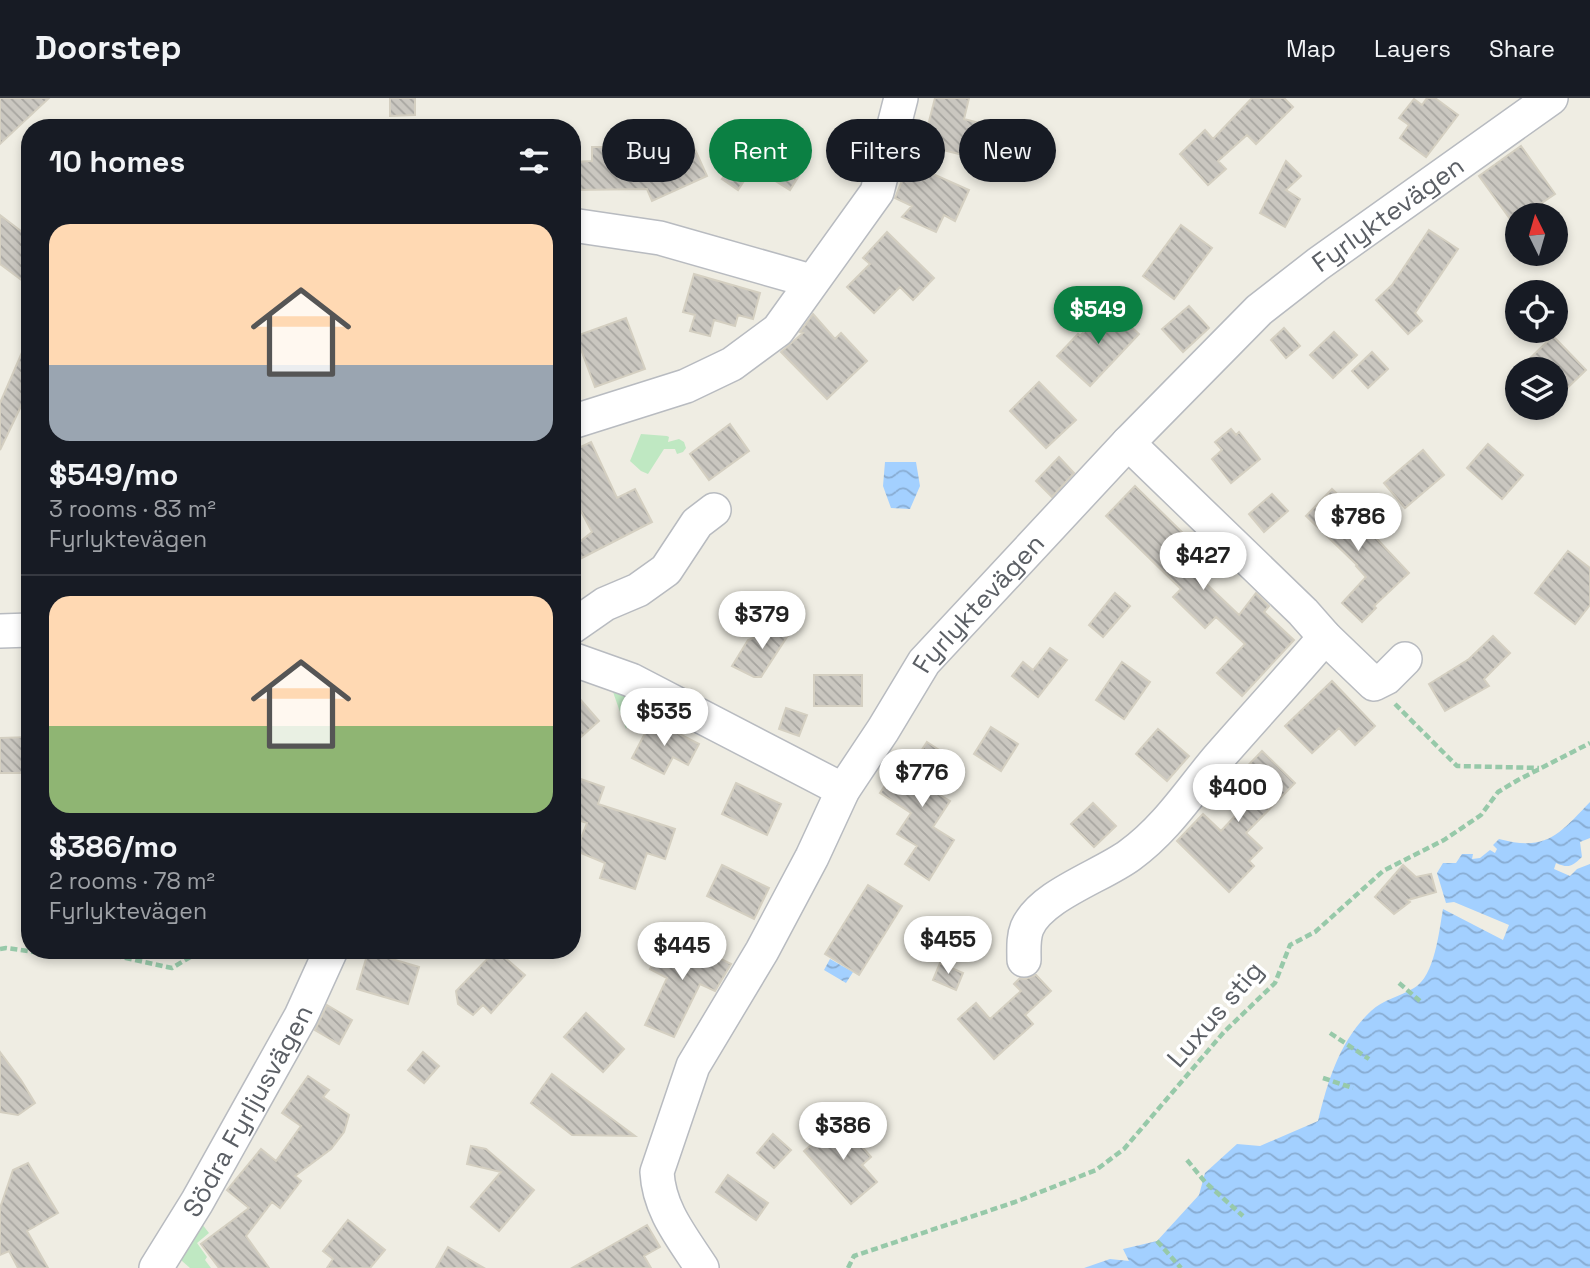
<!DOCTYPE html>
<meta charset="utf-8">
<style>
body{margin:0;font-family:"Space Grotesk",sans-serif;background:#20242c;color:#f1f3f6;height:100vh;display:flex;flex-direction:column;font-size:26px;white-space:nowrap}
*{box-sizing:border-box;margin:0}
p{font-size:23px;color:#9ea1a6}
.icon{flex:none;width:38px;height:38px;fill:none;stroke:currentColor;stroke-width:2;stroke-linecap:round;stroke-linejoin:round}
.map{position:relative;flex:1;overflow:hidden}
.details{position:absolute;left:21px;top:21px;width:560px;height:840px;display:flex;flex-direction:column;background:#171b24;border-radius:28px;box-shadow:0 4px 10px #0003}
.details>*{flex:none}
.hud{position:absolute;left:602px;top:21px;width:665px;height:63px;display:flex;gap:14px}
.needle{width:46px;rotate:355deg}
.tools{position:absolute;left:1505px;top:105px;display:grid;gap:14px}
.tools a{display:grid;place-items:center;width:63px;height:63px;border-radius:50%;background:#171b24;box-shadow:0 4px 10px #0003;font-size:35px}
.price{position:absolute;translate:-50% -60px;padding:0 16px;border-radius:24px;background:#fff;color:#222;font-size:23px;line-height:46px;filter:drop-shadow(0 2px 4px #0008)}
.price::after{content:'';position:absolute;left:50%;top:42px;width:21px;height:16px;margin-left:-10px;background:inherit;clip-path:polygon(0 0,100% 0,50% 100%)}
.price.current{background:#0b8043;color:#fff}
ul{padding:0;list-style:none}
li{display:grid;align-content:center;gap:14px;height:371px;padding:0 28px}
li+li{border-top:2px solid #363941}
li span{display:grid;place-items:center;height:217px;border-radius:21px;color:#555}
li>.icon{margin-inline-start:auto}
span .icon{width:126px;height:126px;fill:#fffc;stroke-width:1}
li b{font-size:30px}
h2{display:flex;justify-content:space-between;align-items:center;height:84px;padding:0 28px;font-size:30px}
.tag{padding:0 24px;border-radius:32px;background:#171b24;box-shadow:0 4px 10px #0003;font-size:24px;line-height:63px}
.tag.current{background:#0b8043;color:#fff}
header{display:flex;align-items:center;gap:42px;box-sizing:border-box;height:98px;padding:0 35px;background:#171b24;border-bottom:2px solid #363941}
header strong{font-size:33px}
nav{display:flex;gap:38px;margin-inline-start:auto;font-size:24px}
.map>svg:first-child{display:block}
.green{fill:#bfe8c2}
.water{fill:url(#water-waves)}
.building{fill:url(#building-back-hatch);stroke:#d4cfc1;stroke-width:2}
.lines{fill:none;stroke-linecap:round;stroke-linejoin:round}
.minor-casing{stroke:#b8bbc0;stroke-width:36}
.path{stroke:#97c9a9;stroke-width:4.5;stroke-dasharray:7 3.5;stroke-linecap:butt}
.minor{stroke:#fff;stroke-width:33}
.labels{text-anchor:middle;dominant-baseline:central;stroke-width:7;stroke-linejoin:round;paint-order:stroke}
.street-label{font-size:26px;fill:#5b5f65;stroke:#fff}
</style>
<header>
<strong>Doorstep</strong>
<nav><a>Map</a><a>Layers</a><a>Share</a></nav>
</header>
<div class="map">
<svg width="1590" height="1170" viewBox="0 0 1590 1170">
<defs>
<pattern id="water-waves" width="16" height="10" patternUnits="userSpaceOnUse" patternTransform="scale(1.75)"><rect width="16" height="10" fill="#a3d0ff"/><path d="M0 5q4-4 8 0t8 0" fill="none" stroke="#88acd2"/></pattern>
<pattern id="building-back-hatch" width="6" height="6" patternUnits="userSpaceOnUse" patternTransform="scale(1.75)"><rect width="6" height="6" fill="#cac7c0"/><path d="M-1 5l2 2M0 0l6 6M5-1l2 2" fill="none" stroke="#a7a5a0"/></pattern>
</defs>
<rect width="100%" height="100%" fill="#efede3"/>
<!-- green -->
<path class="green" d="M 641,336 L 667,338 L 669,339 L 668,344 L 679,341 L 684,344 L 686,350 L 683,354 L 677,356 L 675,351 L 664,351 L 648,376 L 641,373 L 630,363 Z
M 615,588 L 640,598 L 626,631 L 613,594 Z
M 198,1121 L 209,1135 L 197,1145 L 207,1159 L 205,1162 L 211,1170 L 190,1170 L 182,1163 L 180,1150 Z"/>
<!-- water -->
<path class="water" d="M 885,364 L 916,364 L 920,388 L 910,411 L 891,410 L 883,388 Z
M 1590,704 L 1590,740 L 1580,744 L 1582,759 C 1572,768 1569,771 1556,765 L 1554,771 L 1570,778 L 1577,771 L 1590,766 L 1590,1170 L 1084,1170 L 1110,1161 L 1129,1163 L 1123,1151 L 1157,1143 L 1199,1097 L 1205,1075 L 1237,1046 L 1260,1048 L 1318,1023 C 1328,982 1340,942 1371,913 C 1382,902 1401,898 1414,890 C 1435,878 1439,833 1443,811 L 1503,842 L 1509,827 L 1454,804 L 1446,805 L 1437,775 L 1443,765 L 1456,765 L 1462,756 L 1473,756 L 1472,761 L 1480,760 L 1490,752 L 1495,755 L 1497,751 L 1493,747 L 1499,741 C 1547,754 1559,736 1590,704 Z
M 830,861 L 853,874 L 846,885 L 824,872 Z"/>
<!-- building -->
<path class="building" d="M 0,0 L 49,0 L 0,46 Z
M 390,0 L 415,0 L 415,17 L 390,18 Z
M 935,0 L 969,0 L 964,21 L 983,26 L 975,60 L 923,47 Z
M 1252,0 L 1284,0 L 1293,9 L 1256,46 L 1247,37 L 1218,63 L 1226,71 L 1208,87 L 1180,56 L 1205,32 L 1213,41 Z
M 1427,0 L 1435,0 L 1458,17 L 1426,59 L 1400,40 L 1409,27 L 1399,20 L 1414,1 L 1422,7 Z
M 776,44 L 808,63 L 790,92 L 758,72 Z
M 692,45 L 707,78 L 652,103 L 647,91 L 572,92 L 572,64 L 592,63 L 592,49 L 620,49 L 620,78 Z
M 1521,48 L 1555,96 L 1524,117 L 1517,117 L 1517,122 L 1513,125 L 1479,78 Z
M 739,55 L 755,66 L 738,92 L 722,81 Z
M 1286,63 L 1301,78 L 1286,92 L 1300,101 L 1285,129 L 1260,115 Z
M 908,68 L 915,68 L 969,92 L 955,123 L 944,117 L 936,134 L 902,119 L 912,108 L 895,100 Z
M 0,117 L 30,140 L 30,174 L 23,183 L 0,166 Z
M 1181,127 L 1212,150 L 1174,201 L 1143,178 Z
M 1429,132 L 1458,151 L 1415,215 L 1422,223 L 1408,236 L 1376,202 L 1392,187 Z
M 887,134 L 934,180 L 913,202 L 900,189 L 874,215 L 847,189 L 870,166 L 863,160 Z
M 694,176 L 760,195 L 753,221 L 738,217 L 735,228 L 714,222 L 710,238 L 690,233 L 695,217 L 683,214 Z
M 1108,208 L 1139,236 L 1090,288 L 1057,258 L 1078,236 L 1080,238 Z
M 1189,208 L 1209,230 L 1183,254 L 1162,231 Z
M 813,216 L 835,241 L 841,235 L 867,263 L 827,301 L 781,254 L 803,235 L 800,234 Z
M 626,220 L 645,271 L 595,289 L 576,238 Z
M 1284,230 L 1300,248 L 1286,260 L 1271,242 Z
M 1334,234 L 1357,257 L 1333,280 L 1310,257 Z
M 30,236 L 30,307 L 23,304 L 0,352 L 0,305 Z
M 1553,238 L 1586,272 L 1556,301 L 1556,271 L 1519,271 Z
M 1372,254 L 1388,271 L 1368,290 L 1352,273 Z
M 1039,284 L 1076,322 L 1046,350 L 1010,313 Z
M 730,326 L 749,353 L 709,382 L 690,356 Z
M 1231,331 L 1236,337 L 1239,334 L 1260,361 L 1231,385 L 1212,361 L 1222,352 L 1215,344 Z
M 591,344 L 617,400 L 635,391 L 652,424 L 572,465 L 572,450 L 592,434 L 572,396 L 572,353 Z
M 1488,346 L 1523,377 L 1502,401 L 1467,370 Z
M 1423,352 L 1444,377 L 1405,410 L 1384,385 Z
M 1059,359 L 1074,375 L 1052,399 L 1036,383 Z
M 1135,388 L 1189,441 L 1174,455 L 1239,517 L 1256,495 L 1269,508 L 1264,514 L 1294,542 L 1242,598 L 1217,575 L 1245,546 L 1216,519 L 1205,530 L 1173,499 L 1181,491 L 1106,418 Z
M 1332,391 L 1363,420 L 1360,423 L 1409,475 L 1374,508 L 1376,510 L 1362,524 L 1342,505 L 1366,479 L 1356,468 L 1357,467 L 1306,418 Z
M 1272,396 L 1288,413 L 1264,434 L 1249,416 Z
M 1568,453 L 1590,470 L 1590,507 L 1575,526 L 1535,495 Z
M 1115,495 L 1130,508 L 1103,539 L 1089,527 Z
M 798,522 L 761,579 L 754,579 L 732,568 L 748,542 Z
M 1493,538 L 1510,555 L 1484,581 L 1489,588 L 1445,613 L 1429,586 L 1469,561 Z
M 1050,550 L 1067,562 L 1038,599 L 1012,578 L 1023,564 L 1033,572 Z
M 1122,564 L 1150,584 L 1124,621 L 1096,602 Z
M 814,577 L 862,577 L 862,608 L 814,608 Z
M 1332,583 L 1375,628 L 1355,647 L 1339,630 L 1312,655 L 1285,628 Z
M 572,592 L 599,623 L 572,647 Z
M 786,610 L 807,617 L 799,638 L 779,631 Z
M 652,622 L 699,646 L 688,667 L 673,659 L 664,676 L 632,660 Z
M 991,629 L 1018,646 L 1001,673 L 974,656 Z
M 1158,631 L 1189,658 L 1167,683 L 1136,656 Z
M 30,639 L 30,675 L 0,675 L 0,640 Z
M 927,644 L 950,659 L 930,691 L 950,703 L 933,729 L 954,742 L 929,782 L 905,766 L 917,748 L 897,736 L 911,715 L 880,695 L 897,670 L 906,676 Z
M 1262,653 L 1295,685 L 1246,735 L 1262,750 L 1249,763 L 1254,768 L 1229,794 L 1177,743 L 1203,716 L 1221,733 L 1249,703 L 1231,685 Z
M 572,678 L 604,689 L 598,706 L 675,731 L 665,761 L 647,755 L 635,791 L 600,780 L 605,765 L 576,753 L 587,725 L 572,720 Z
M 736,685 L 781,706 L 767,737 L 722,716 Z
M 1093,705 L 1116,728 L 1094,749 L 1071,726 Z
M 722,767 L 769,790 L 754,821 L 707,798 Z
M 1403,767 L 1416,779 L 1431,776 L 1436,794 L 1408,802 L 1410,804 L 1394,816 L 1375,799 Z
M 868,787 L 902,808 L 859,877 L 825,856 Z
M 668,837 L 715,862 L 717,859 L 731,866 L 715,893 L 700,886 L 674,939 L 645,927 L 667,880 L 650,871 Z
M 496,852 L 525,877 L 491,915 L 483,907 L 473,917 L 458,906 L 456,893 Z
M 368,854 L 419,869 L 408,906 L 357,891 Z
M 940,865 L 963,875 L 956,892 L 933,882 Z
M 1036,877 L 1051,893 L 1025,917 L 1033,926 L 994,961 L 958,921 L 976,905 L 990,921 L 1021,893 L 1014,886 L 1020,880 L 1025,881 Z
M 327,907 L 352,922 L 339,946 L 315,932 Z
M 586,915 L 624,951 L 603,974 L 564,939 Z
M 0,954 L 21,982 L 35,1005 L 18,1017 L 0,1014 Z
M 423,954 L 439,968 L 424,985 L 408,972 Z
M 552,976 L 573,992 L 635,1038 L 572,1037 L 531,1005 Z
M 308,978 L 329,992 L 323,999 L 349,1017 L 344,1034 L 331,1051 L 295,1078 L 301,1083 L 280,1110 L 272,1104 L 246,1138 L 269,1170 L 219,1170 L 201,1146 L 249,1110 L 227,1092 L 261,1051 L 276,1063 L 301,1028 L 282,1015 Z
M 843,1027 L 871,1059 L 862,1067 L 877,1084 L 851,1106 L 804,1053 L 832,1029 L 836,1033 Z
M 773,1036 L 791,1052 L 774,1070 L 757,1055 Z
M 471,1048 L 486,1051 L 534,1092 L 499,1133 L 471,1109 L 501,1074 L 467,1066 Z
M 28,1065 L 58,1115 L 27,1133 L 48,1170 L 18,1170 L 9,1153 L 0,1157 L 0,1110 L 13,1072 Z
M 728,1077 L 768,1105 L 756,1122 L 716,1094 Z
M 348,1122 L 385,1152 L 370,1170 L 327,1170 L 333,1161 L 323,1153 Z
M 647,1127 L 660,1149 L 644,1158 L 651,1170 L 572,1170 Z
M 448,1149 L 484,1170 L 436,1170 Z"/>
<g class="lines">
<!-- minor casing -->
<g class="minor-casing">
<g id="minor">
<path d="M 572,127 L 660,140 L 811,183"/>
<path d="M 572,324 L 686,288 L 732,266 L 778,232 L 877,94 L 901,0"/>
<path d="M 1128,345 L 1303,514 L 1325,539 L 1374,586 L 1386,580 L 1405,561"/>
<path d="M 572,529 L 605,506 L 638,492 L 666,472 L 697,425 L 714,412"/>
<path d="M 0,533 L 30,532"/>
<path d="M 572,561 L 631,582 L 843,692"/>
<path d="M 1024,862 C 1024,851 1023,840 1027,830 C 1041,797 1102,778 1130,757 C 1167,730 1190,693 1219,659 C 1254,619 1290,580 1325,539"/>
<path id="s1" d="M 156,1170 L 197,1104 L 301,918 L 331,852"/>
<path id="s2" d="M 702,1170 C 682,1139 659,1112 657,1074 L 693,968 L 762,853 L 812,759 L 843,692 L 883,632 L 924,564 L 1128,345 L 1259,212 L 1318,166 L 1551,0"/>
</g>
</g>
<!-- path -->
<path class="path" d="M 1395,606 L 1457,668 L 1539,670
M 0,851 L 6,850 L 57,857 L 103,855 L 172,870 L 202,852
M 1399,885 L 1420,903
M 1330,935 L 1369,961
M 1323,980 L 1353,990
M 1187,1062 L 1205,1084 L 1243,1118
M 1157,1143 L 1181,1170
M 848,1170 L 854,1158 L 1015,1104 L 1096,1072 L 1124,1051 L 1224,934 L 1275,885 L 1290,847 L 1315,834 L 1383,773 L 1444,742 L 1481,717 L 1498,694 L 1518,682 L 1590,645"/>
<!-- minor -->
<use href="#minor" class="minor"/>
</g>
<g class="labels">
<!-- street labels -->
<g class="street-label">
<text stroke="none"><textPath href="#s2" startOffset="1332">Fyrlyktevägen</textPath></text>
<text stroke="none"><textPath href="#s2" startOffset="765">Fyrlyktevägen</textPath></text>
<text transform="translate(1215 916) rotate(-49)">Luxus stig</text>
<text stroke="none"><textPath href="#s1" startOffset="182">Södra Fyrljusvägen</textPath></text>
</g>
</g>
</svg>
<div class="tools">
<a><svg class="needle" viewBox="-14 -14 28 28"><path d="M0-13l5 13h-10z" fill="#e53935"/><path d="M0 13l5-13h-10z" fill="#9ea1a6"/></svg></a>
<a><svg class="icon" aria-label="locate" viewBox="0 0 24 24"><circle cx="12" cy="12" r="6"/><path d="M12 2v4M12 18v4M2 12h4M18 12h4"/></svg></a>
<a><svg class="icon" aria-label="layers" viewBox="0 0 24 24"><path d="M12 4l9 5-9 5-9-5zM3 14l9 5 9-5"/></svg></a>
</div>
<b class="price current" style="left:1098px;top:248px">$549</b>
<b class="price" style="left:1358px;top:455px">$786</b>
<b class="price" style="left:1203px;top:494px">$427</b>
<b class="price" style="left:762px;top:553px">$379</b>
<b class="price" style="left:664px;top:650px">$535</b>
<b class="price" style="left:922px;top:711px">$776</b>
<b class="price" style="left:1238px;top:726px">$400</b>
<b class="price" style="left:948px;top:878px">$455</b>
<b class="price" style="left:682px;top:884px">$445</b>
<b class="price" style="left:843px;top:1064px">$386</b>
<div class="hud">
<a class="tag">Buy</a>
<a class="tag current">Rent</a>
<a class="tag">Filters</a>
<a class="tag">New</a>
</div>
<section class="details">
<h2>10 homes<svg class="icon" aria-label="filters" viewBox="0 0 24 24"><path d="M4 7h16M4 17h16"/><circle cx="9" cy="7" r="2"/><circle cx="15" cy="17" r="2"/></svg></h2>
<ul>
<li><span style="background:linear-gradient(#ffd9b3 65%,#9aa5b1 0)"><svg class="icon" aria-label="home" viewBox="0 0 24 24"><path d="M3 11l9-7 9 7M6 9v11h12V9"/></svg></span><div><b>$549/mo</b><p>3 rooms · 83 m²</p><p>Fyrlyktevägen</p></div></li>
<li><span style="background:linear-gradient(#ffd9b3 60%,#8fb573 0)"><svg class="icon" aria-label="home" viewBox="0 0 24 24"><path d="M3 11l9-7 9 7M6 9v11h12V9"/></svg></span><div><b>$386/mo</b><p>2 rooms · 78 m²</p><p>Fyrlyktevägen</p></div></li>
</ul>
</section>
</div>
